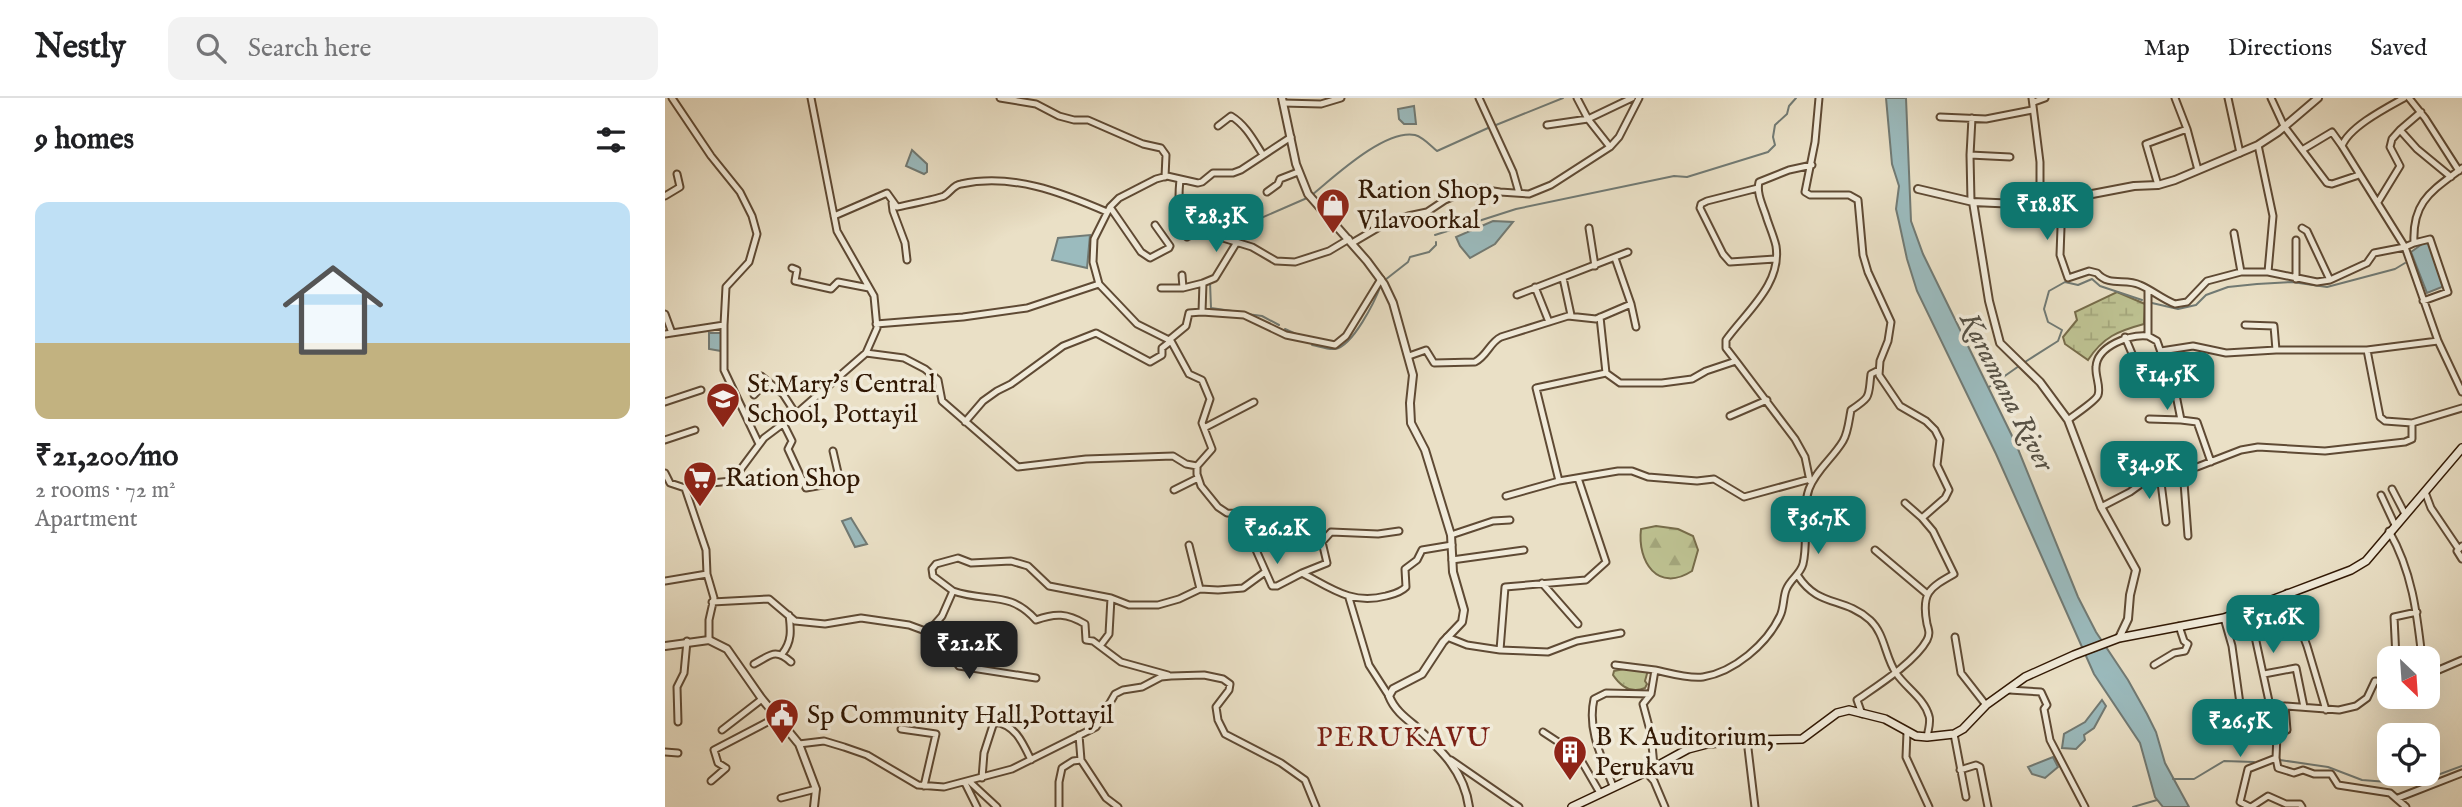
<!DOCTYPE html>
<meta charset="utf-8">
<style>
body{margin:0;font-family:"IM FELL English",serif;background:#f2f2f2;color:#202124;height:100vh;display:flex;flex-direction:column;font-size:26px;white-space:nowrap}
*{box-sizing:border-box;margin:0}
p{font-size:23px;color:#757577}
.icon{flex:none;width:38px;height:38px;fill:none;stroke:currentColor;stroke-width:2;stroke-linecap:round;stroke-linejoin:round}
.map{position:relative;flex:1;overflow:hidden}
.sheet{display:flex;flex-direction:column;background:#fff;width:665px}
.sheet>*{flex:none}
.needle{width:46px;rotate:155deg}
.fabs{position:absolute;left:1712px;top:548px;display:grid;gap:14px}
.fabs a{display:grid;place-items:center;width:63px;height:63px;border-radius:14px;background:#fff;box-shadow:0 7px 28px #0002;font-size:35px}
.price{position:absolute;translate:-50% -60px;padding:0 16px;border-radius:14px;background:#0f766e;color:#fff;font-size:23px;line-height:46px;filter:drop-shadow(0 2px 4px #0008)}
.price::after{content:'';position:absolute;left:50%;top:42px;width:21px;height:16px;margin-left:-10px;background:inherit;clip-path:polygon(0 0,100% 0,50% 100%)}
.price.selected{background:#222;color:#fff}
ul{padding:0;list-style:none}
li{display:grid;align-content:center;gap:14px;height:371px;padding:0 35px}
li span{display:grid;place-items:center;height:217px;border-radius:14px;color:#555}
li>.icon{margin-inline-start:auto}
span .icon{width:126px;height:126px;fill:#fffc;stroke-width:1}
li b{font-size:30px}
h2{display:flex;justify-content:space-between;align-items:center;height:84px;padding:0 35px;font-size:30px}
header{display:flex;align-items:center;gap:42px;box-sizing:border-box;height:98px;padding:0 35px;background:#fff;border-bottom:2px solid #e0e0e0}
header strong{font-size:33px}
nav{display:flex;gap:38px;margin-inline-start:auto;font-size:24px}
.search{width:490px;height:63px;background:#f2f2f2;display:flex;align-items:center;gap:18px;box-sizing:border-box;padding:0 24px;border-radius:14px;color:#757577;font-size:26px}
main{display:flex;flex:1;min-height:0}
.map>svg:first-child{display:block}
.grass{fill:url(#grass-tufts);stroke:#776c4a;stroke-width:2}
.forest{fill:url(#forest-firs);stroke:#776c4a;stroke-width:2}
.wetland{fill:url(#wetland-marsh);stroke:#776c4a;stroke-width:2}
.water{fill:#9bbbbe;stroke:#717a74;stroke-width:2}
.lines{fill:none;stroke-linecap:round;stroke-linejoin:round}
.stream{stroke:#717a74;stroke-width:2}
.minor-casing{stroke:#5f4a34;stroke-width:9}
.tertiary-casing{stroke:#5f4a34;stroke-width:10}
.secondary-casing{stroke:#311804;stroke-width:10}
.minor{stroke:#f1ebda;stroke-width:5}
.tertiary{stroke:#f1ebda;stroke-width:6}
.secondary{stroke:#f1ebda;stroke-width:7}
.labels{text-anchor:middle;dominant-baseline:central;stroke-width:7;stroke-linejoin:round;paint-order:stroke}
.poi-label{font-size:26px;fill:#311804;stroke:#f1ebda;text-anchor:start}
.water-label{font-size:28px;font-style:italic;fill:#565145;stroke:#f1ebda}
.neighbourhood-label{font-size:28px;letter-spacing:2px;fill:#7a1f14;stroke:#f1ebda}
</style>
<header>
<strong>Nestly</strong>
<div class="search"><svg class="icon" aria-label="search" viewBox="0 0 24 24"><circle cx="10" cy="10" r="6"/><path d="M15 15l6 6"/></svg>Search here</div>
<nav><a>Map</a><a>Directions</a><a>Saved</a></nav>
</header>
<main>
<section class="sheet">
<h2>9 homes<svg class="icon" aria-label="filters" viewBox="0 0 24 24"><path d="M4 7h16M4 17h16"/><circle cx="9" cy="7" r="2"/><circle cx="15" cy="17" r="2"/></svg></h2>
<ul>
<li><span style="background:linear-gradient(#bfe0f5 65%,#c2b280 0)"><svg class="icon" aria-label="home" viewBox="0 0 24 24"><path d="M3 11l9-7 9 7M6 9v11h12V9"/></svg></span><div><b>₹21,200/mo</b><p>2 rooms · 72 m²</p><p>Apartment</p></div></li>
</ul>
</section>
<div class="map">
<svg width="1797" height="709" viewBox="0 0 1797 709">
<defs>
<pattern id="grass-tufts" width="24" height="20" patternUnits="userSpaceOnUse" patternTransform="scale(1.75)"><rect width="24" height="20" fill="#bdc191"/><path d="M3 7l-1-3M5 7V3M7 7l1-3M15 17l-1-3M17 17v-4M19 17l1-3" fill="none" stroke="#a3a57b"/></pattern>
<pattern id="forest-firs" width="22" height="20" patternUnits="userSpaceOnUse" patternTransform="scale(1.75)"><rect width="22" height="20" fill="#bdc191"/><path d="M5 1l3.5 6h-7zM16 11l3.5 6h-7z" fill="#a3a57b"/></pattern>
<pattern id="wetland-marsh" width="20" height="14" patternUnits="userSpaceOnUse" patternTransform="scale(1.75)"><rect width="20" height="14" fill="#bdc191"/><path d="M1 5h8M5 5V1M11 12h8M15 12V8" fill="none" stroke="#a3a57b"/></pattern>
</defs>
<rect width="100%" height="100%" fill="#eae0c6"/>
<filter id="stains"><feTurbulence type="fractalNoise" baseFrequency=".00286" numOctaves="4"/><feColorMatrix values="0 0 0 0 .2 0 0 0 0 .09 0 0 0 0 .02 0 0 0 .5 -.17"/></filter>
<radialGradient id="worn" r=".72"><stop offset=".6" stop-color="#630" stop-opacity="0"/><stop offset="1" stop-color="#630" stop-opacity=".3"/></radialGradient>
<!-- grass -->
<path class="grass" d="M 978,567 L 983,572 L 980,583 L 982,586 L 980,590 C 966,596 956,589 948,577 L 949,573 Z"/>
<!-- forest -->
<path class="forest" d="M 991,428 L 1013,431 L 1028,438 L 1033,452 L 1027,473 C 993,495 972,464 976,431 Z"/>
<!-- wetland -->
<path class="wetland" d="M 1452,194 L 1480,206 L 1479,226 C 1453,233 1438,239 1423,262 L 1400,246 L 1398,239 L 1412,222 L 1410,214 Z"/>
<!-- water -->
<path class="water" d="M 1221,0 L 1241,0 L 1246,123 L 1258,156 L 1351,346 L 1413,499 L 1431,534 L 1463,582 L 1482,616 L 1491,634 L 1500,665 L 1524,709 L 1498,709 L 1490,699 L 1475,645 L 1429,576 L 1331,356 L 1252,193 L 1242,161 L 1234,124 L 1231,111 L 1234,88 L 1227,66 Z
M 749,8 L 751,26 L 739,26 L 734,21 L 733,11 Z
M 247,52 L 262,66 L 262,74 L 259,76 L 241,68 Z
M 828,123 L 848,124 L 830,146 L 805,160 L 795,148 L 791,139 Z
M 425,137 L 422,170 L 387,162 L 393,140 Z
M 1764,141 L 1782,187 L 1762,195 L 1746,154 Z
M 44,235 L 57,235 L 56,253 L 44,251 Z
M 186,420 L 202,446 L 190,449 L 177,423 Z
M 1437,602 L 1441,608 L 1429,630 L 1419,637 L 1420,642 L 1411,651 L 1397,650 L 1399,636 L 1420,624 Z
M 1388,659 L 1393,669 L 1380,680 L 1367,676 L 1363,669 Z"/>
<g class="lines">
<!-- stream -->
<path class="stream" d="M 831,27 L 898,0
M 648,96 C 670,78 720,31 750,37 C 758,39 766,48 772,53 L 823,30
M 770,137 L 851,111 L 1009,78 L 1022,79 L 1103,54 L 1110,47 L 1108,39 L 1110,27 L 1122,16 L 1124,8 L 1131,0
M 571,141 L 580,127 L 642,100
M 720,182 L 743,164 L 745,159 L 764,154 L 771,147 L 771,144
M 545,184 L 546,210 L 574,214
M 1487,205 L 1513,211 L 1531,207 L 1541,197 L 1563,189 L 1592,186 L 1627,184 L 1662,189 L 1730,171 L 1740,165
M 582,216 L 597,218 L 614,227
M 620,231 L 631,236
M 647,247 C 653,248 663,252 670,251 C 688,248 710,203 716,187
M 1360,264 L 1393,243 L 1397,232 L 1383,224 L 1379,211 L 1384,193 L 1400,184 L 1413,187 L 1427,181 L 1435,188 L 1477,202
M 1324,289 L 1354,268
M 1615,662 L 1663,669 L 1697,682 L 1748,686 L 1797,668
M 1508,681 L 1529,681 L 1559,663 L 1589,664
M 1468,709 L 1492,702"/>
<!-- minor casing -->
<g class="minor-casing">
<path id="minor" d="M 146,0 L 172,133 L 209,198 L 212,230 L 201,255
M 335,0 L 371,6 L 394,18 L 409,22 L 423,22 L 478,46 L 496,50 L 501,57 L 500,79
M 814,0 L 848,74 L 854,95
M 912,0 L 923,21 L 945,49
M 1154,0 L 1150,44 L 1140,94 L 1145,97 L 1184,97 L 1193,102 L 1198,157 L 1203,174 L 1226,224 L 1223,243 L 1215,263 L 1214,277 L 1235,308 L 1261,323 L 1270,332 L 1275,342 L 1272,367 L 1284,392 L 1280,400 L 1257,420 L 1268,433 L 1289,476 C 1264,490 1256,495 1262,526 C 1264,533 1265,536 1262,542 C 1250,564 1212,588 1192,602 L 1197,616
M 1367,0 L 1375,64 L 1375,106
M 1563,0 L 1575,55
M 1606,0 L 1619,28 L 1662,85 L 1667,86 L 1694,77
M 1739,0 C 1721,10 1684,29 1677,48 L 1740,149 L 1749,145 C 1747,103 1767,93 1797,70
M 1744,0 L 1760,20 L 1794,73
M 1369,4 L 1380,0
M 618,5 L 656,6 L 676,0
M 1275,19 L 1321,21 L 1367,12
M 882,27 L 923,21 L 967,0
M 553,28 L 566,18 C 581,27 589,43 598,57
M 1522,31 L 1533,72
M 1735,32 L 1752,51 L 1786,79
M 1593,47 L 1608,118 L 1603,174
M 1637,52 L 1667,34 L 1677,48
M 1305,57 L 1307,20
M 515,81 C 513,102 513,118 522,139 L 533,134 L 545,136 L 587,149 L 611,163 L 630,164 L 664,153 L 684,141
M 1493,87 L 1481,46 L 1522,31 L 1510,0
M 1093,90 L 1042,103 L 1036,106 L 1035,110 L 1058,156 L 1065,164 L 1110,161
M 602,94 L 613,86 L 615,81 L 633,74
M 0,98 L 15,89 L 12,76
M 1397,102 L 1395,157 L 1403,180 L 1424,173 L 1432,175 C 1444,189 1460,180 1475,187 C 1487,192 1497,201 1510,206 L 1522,204 L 1542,183 L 1576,174 L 1603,174 L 1652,184 L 1665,182 L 1702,165 L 1709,155 L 1740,149 L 1773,243 L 1797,294
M 1306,103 L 1305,57 L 1345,59
M 1713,104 L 1735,68 L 1725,49 L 1727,41 L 1735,32 L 1756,14
M 227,105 L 228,113 L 240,145 L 242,162
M 445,109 L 476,154 L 485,160 L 504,150 L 505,148 L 490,127
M 169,118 L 222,95 L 232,109 C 238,108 275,100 279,98 C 286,94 288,87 296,86 C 347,75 396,94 442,114
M 924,130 L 930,168
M 1637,130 L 1642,133 L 1665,182
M 1569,135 L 1576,174
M 545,136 L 561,123
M 1631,142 L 1631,181
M 687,145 L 721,125 L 743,118 L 762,114 L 780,102 L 808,90 L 835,94 L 864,96 L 886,87 L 945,49 L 954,39 L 974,0
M 1749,145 L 1765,141 L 1783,194 L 1758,203
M 950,160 L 966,206 L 971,229
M 127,170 L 132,172 L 130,183 L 166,191 L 173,184 L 204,190
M 517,177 L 518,190
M 898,180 L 906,217
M 538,185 L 550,180 L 572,144
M 434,186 L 428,164 L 429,141 L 445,109 L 454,100 L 491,81 L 502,78 L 533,85 L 537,84 L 548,75 L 568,75 L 576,72 L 626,39
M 870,189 L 884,224
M 496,190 L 518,190 L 538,185 L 537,214 L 579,217 L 621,237 L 670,247 L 681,238 L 716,181
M 852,197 L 963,154
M 0,216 L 7,235
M 211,226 L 298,219 L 362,210 L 434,186 L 472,226 L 506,243 L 524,276 L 537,282 L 545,301 L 537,325 L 547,351 L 532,368 L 532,376 L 536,388 L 553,409 L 562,415 L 581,416 L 590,424 L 593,432 L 591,452 L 607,488 L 612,488 L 637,475
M 59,227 L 59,272 L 94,346
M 1580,227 L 1609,228 L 1611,252
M 0,236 L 59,227 L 61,189 L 84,164 L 92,136 L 87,118 L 75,94 L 46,58 L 7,0
M 1483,238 L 1492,243 L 1511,297 L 1516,322 L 1532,324 L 1546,364
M 1460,239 L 1471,265
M 504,242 L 521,228 L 524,215 L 537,214
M 1702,252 L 1715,319 L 1720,323 L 1747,325
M 1496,253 L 1528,248 L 1561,255 L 1611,252 L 1702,252 L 1773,243
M 744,258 L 761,252 L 769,265 L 810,264 C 822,258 825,244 836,239 L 903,218 L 931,221 L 966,206
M 1071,263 L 1061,250 L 1061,242 C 1081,214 1117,186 1111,148 C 1109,139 1105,130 1102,121 C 1099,110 1091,96 1094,84 L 1124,72 L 1147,67
M 941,275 L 955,285 L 997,285 L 1027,281 L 1041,273 L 1071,263 L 1130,341 L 1140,359 L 1145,383
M 96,278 L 118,296 L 131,316
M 89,297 L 102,283
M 0,304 L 36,292
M 1065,318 L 1102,302
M 1484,321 L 1516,322
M 1403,322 C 1409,317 1431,303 1433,297 C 1436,289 1430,278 1431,269 C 1432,248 1465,236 1483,238 L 1483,192
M 300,324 L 318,303 L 332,293 L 346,286 L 398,248 L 431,235 L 485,264 L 497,257 L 497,250 L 506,243
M 118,325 L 127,343 L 123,351 L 141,390 L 163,386 L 174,379 L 168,353
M 539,330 L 589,304
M 0,342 L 30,332
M 1518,371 L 1523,438
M 0,375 L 5,385 L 20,390 L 41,452 L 42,476 L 49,500 L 44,522 L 44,542
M 1495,377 L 1501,424
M 894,383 L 871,290 L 941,275 L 935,219
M 20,390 L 46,385 L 67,383 L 99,340 L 131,316 L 201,255 L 239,260 L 260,271 L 273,282 L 277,303 L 353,369 L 421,361 L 508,358 L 521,366 L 532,368
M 1727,391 L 1740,416
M 509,392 L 533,380
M 1760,394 L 1766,410 L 1793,450
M 1716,397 L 1730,427
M 841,398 L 894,383 L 953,373 L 967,373 L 983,379 L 1032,383 L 1049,381 L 1079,399 L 1145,381
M 1240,405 L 1257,420
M 1436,409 L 1465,394 L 1483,381 L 1532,369 L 1576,352 L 1593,349 L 1660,353 L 1740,344 L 1747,341 L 1747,325 L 1797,310
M 734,433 L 713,436 L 666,434 L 657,444 L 662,465 L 637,475 C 666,490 686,507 721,498 C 728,496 735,495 741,489 L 740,471 L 752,462 L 757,452 L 787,447
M 1724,433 C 1747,473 1752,515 1757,560
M 786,437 L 828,423 L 845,422
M 524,447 L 535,491
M 1797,448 L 1792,453 L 1797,461
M 1210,452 L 1261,495
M 787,462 L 859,452
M 1133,478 C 1154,510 1178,498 1205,522 C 1220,536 1220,559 1231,575 C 1241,590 1259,600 1264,618 C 1266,624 1263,633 1262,639
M 0,483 L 42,476
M 877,485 L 913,526
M 288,493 L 268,478 L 267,471 L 271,466 L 293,460 L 306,465 L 346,463 L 363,468 L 384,488 L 446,500 L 464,507 L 493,507 L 514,501 L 535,491 L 553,492 L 578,490 L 600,474
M 1622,495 L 1642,548 L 1661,612
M 684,500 L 704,567 L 724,598
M 47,504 L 104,501 L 130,523 L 160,526 L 196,520 L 244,527 L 263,534 L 277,518 L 288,493 C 323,505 344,492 371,522 C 390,515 402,515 420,526 L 421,542 L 428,543 L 456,564 L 503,577
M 1584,511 L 1605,608
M 1559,520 L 1567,548 L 1576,613 L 1620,608 L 1674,612 L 1691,608 L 1702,600 L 1710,583 L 1724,584
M 263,534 L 274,542 L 294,568 L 371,580
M 782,539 L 802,547 L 835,552 L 883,554 L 912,543 L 956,535
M 1290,539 L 1296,575 L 1321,607
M 435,548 L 444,536 L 446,500
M 835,552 L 840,489 L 921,482 L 941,464 L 913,380
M 117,556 C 127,544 126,532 124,517
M 1731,560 L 1729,519 L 1752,514
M 89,566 C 106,557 110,550 126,564
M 950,567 L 990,572
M 1489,567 L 1509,555 L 1520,553 L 1523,546 L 1519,543 L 1514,528
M 1599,576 L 1631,570 L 1639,609
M 1762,577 L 1797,562
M 1344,592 L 1376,594 L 1382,607 L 1379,611 L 1385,642 L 1420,709
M 13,624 L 12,589 L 19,575 L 22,543
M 236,631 L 271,636 L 259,688
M 57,632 L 97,601
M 878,634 L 913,657 L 935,695
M 1242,634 L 1241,659 L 1264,709
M 1289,636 L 1301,699
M 1082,642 L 1090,709
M 134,646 L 159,643 L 179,649 L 202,657 L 253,687 L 279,689 L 347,671 L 431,629 L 450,596 L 458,592 L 477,589 L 496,579 L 506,578 L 539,577 L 558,581 L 565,586 L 564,592 L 551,609 L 553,622 L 560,636 L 616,665 L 640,682 L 651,709
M 0,654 L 13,655
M 1611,660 L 1613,670 L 1629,675 L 1638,672 L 1649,676 L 1666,676 L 1673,687 L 1725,695 L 1741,709
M 416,662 L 441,700 L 453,709
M 786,662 L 854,709
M 989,668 L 986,636 L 978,606 L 986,596 L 990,572 C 1004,575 1024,581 1038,579 C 1069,574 1102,546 1115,518 C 1119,510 1118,500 1121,492 C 1125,481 1135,477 1138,466 C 1144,441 1136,414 1144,391 C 1151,372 1168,360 1178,343 C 1183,335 1184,322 1186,312 C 1207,298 1203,299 1206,276 L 1214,272
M 1295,672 L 1311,667 L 1315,669 L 1323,709
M 981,674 L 989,683 L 1000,709
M 317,680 L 319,655 L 329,624 C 350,626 358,645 366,662
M 46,683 L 61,670 L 53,665 L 49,652 L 112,619
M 305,684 L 332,709
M 300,685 L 312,709
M 948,688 C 937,660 922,632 929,601 L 941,595 L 986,596
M 116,700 L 151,691
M 1733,700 L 1797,675
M 394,709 L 394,684 L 397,670 L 408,663 L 416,662 L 414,637
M 1585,709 L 1575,704 L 1583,671 L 1611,660 L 1612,636 L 1622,632 L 1620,608
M 1586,709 L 1603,698 L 1621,706 L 1635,706 L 1637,709"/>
</g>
<!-- tertiary casing -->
<g class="tertiary-casing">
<path id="tertiary" d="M 617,0 L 631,66 L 643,96 L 702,163 L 719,186 L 728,205 L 748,277 L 745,305 L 746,325 L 760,352 L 786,437 L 788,474 L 799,512 L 797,524 L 778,544 L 757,576 L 728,591 L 724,598 C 729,611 739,619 749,627 C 775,651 799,672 804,709
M 1253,91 L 1308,104 L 1353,106 L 1375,106 L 1469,88 L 1493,87 L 1510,82 L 1593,47 L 1613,34 L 1653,0
M 1308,104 L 1324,203 L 1335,245 L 1375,284 L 1403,322 L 1436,409 L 1471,472 L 1465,497 L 1463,521 L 1454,540
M 0,548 L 44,542 L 62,551 L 97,601 L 134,646 L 151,691 L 149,709"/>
</g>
<!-- secondary casing -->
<g class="secondary-casing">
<path id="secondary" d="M 907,709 L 981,674 L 1023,651 L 1042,646 L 1082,642 L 1137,641 L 1172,615 L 1184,612 L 1220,621 L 1251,638 L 1262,639 L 1289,636 L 1298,631 L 1321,607 L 1360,579 L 1409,557 L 1454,540 L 1559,520 L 1686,472 L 1701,463 L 1797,350"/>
</g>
<!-- minor -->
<use href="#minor" class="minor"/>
<!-- tertiary -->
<use href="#tertiary" class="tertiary"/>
<!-- secondary -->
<use href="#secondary" class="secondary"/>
</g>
<!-- icons -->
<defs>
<g id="shop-pin" transform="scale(1.75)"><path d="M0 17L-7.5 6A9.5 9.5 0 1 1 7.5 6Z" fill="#8f2418" stroke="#f1ebda"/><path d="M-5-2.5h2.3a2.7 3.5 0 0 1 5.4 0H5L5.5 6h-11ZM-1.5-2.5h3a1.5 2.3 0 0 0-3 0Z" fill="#fff"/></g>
<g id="school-pin" transform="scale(1.75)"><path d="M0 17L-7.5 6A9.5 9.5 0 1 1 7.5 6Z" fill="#8f2418" stroke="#f1ebda"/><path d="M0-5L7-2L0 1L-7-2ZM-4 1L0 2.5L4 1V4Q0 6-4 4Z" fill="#fff"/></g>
<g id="supermarket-pin" transform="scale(1.75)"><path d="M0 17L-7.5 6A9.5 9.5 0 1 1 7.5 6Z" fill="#8f2418" stroke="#f1ebda"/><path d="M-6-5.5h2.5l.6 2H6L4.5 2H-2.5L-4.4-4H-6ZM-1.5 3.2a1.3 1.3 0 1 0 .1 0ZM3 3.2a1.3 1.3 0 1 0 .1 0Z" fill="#fff"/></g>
<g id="civic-pin" transform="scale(1.75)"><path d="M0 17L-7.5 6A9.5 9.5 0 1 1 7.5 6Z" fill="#8f2418" stroke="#f1ebda"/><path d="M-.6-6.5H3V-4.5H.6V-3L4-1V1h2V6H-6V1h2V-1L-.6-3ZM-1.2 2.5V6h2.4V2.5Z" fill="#fff"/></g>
<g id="building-pin" transform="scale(1.75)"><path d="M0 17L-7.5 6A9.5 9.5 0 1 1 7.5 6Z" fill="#8f2418" stroke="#f1ebda"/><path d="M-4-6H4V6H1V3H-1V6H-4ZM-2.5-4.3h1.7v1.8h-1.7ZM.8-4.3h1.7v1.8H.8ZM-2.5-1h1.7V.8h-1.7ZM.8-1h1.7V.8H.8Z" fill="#fff"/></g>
</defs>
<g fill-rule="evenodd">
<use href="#shop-pin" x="668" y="107"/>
<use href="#school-pin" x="58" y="301"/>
<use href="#supermarket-pin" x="35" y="380"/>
<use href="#civic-pin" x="117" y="617"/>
<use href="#building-pin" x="905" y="654"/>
</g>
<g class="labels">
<!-- poi labels -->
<g class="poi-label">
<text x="692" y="92">Ration Shop,<tspan x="692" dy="30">Vilavoorkal</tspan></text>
<text x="82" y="286">St.Mary's Central<tspan x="82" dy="30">School, Pottayil</tspan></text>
<text x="60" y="380">Ration Shop</text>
<text x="142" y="617">Sp Community Hall,Pottayil</text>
<text x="930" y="639">B K Auditorium,<tspan x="930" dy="30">Perukavu</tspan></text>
</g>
<!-- water labels -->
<g class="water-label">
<text transform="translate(1341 294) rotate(63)">Karamana River</text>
</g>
<!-- neighbourhood labels -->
<g class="neighbourhood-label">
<text x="739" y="640">PERUKAVU</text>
</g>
</g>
<rect width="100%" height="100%" filter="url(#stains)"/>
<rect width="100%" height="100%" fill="url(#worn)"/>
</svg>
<div class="fabs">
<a><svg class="needle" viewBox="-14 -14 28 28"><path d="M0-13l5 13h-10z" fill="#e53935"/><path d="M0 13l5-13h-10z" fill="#757577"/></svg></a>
<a><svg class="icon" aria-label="locate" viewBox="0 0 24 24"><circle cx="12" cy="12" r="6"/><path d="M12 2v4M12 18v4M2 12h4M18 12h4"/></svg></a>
</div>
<b class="price" style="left:1382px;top:144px">₹18.8K</b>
<b class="price" style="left:551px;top:156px">₹28.3K</b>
<b class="price" style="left:1502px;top:314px">₹14.5K</b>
<b class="price" style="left:1484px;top:403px">₹34.9K</b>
<b class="price" style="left:1153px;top:458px">₹36.7K</b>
<b class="price" style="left:612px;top:468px">₹26.2K</b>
<b class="price" style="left:1608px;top:557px">₹51.6K</b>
<b class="price selected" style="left:304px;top:583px">₹21.2K</b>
<b class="price" style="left:1575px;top:661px">₹26.5K</b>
</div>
</main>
